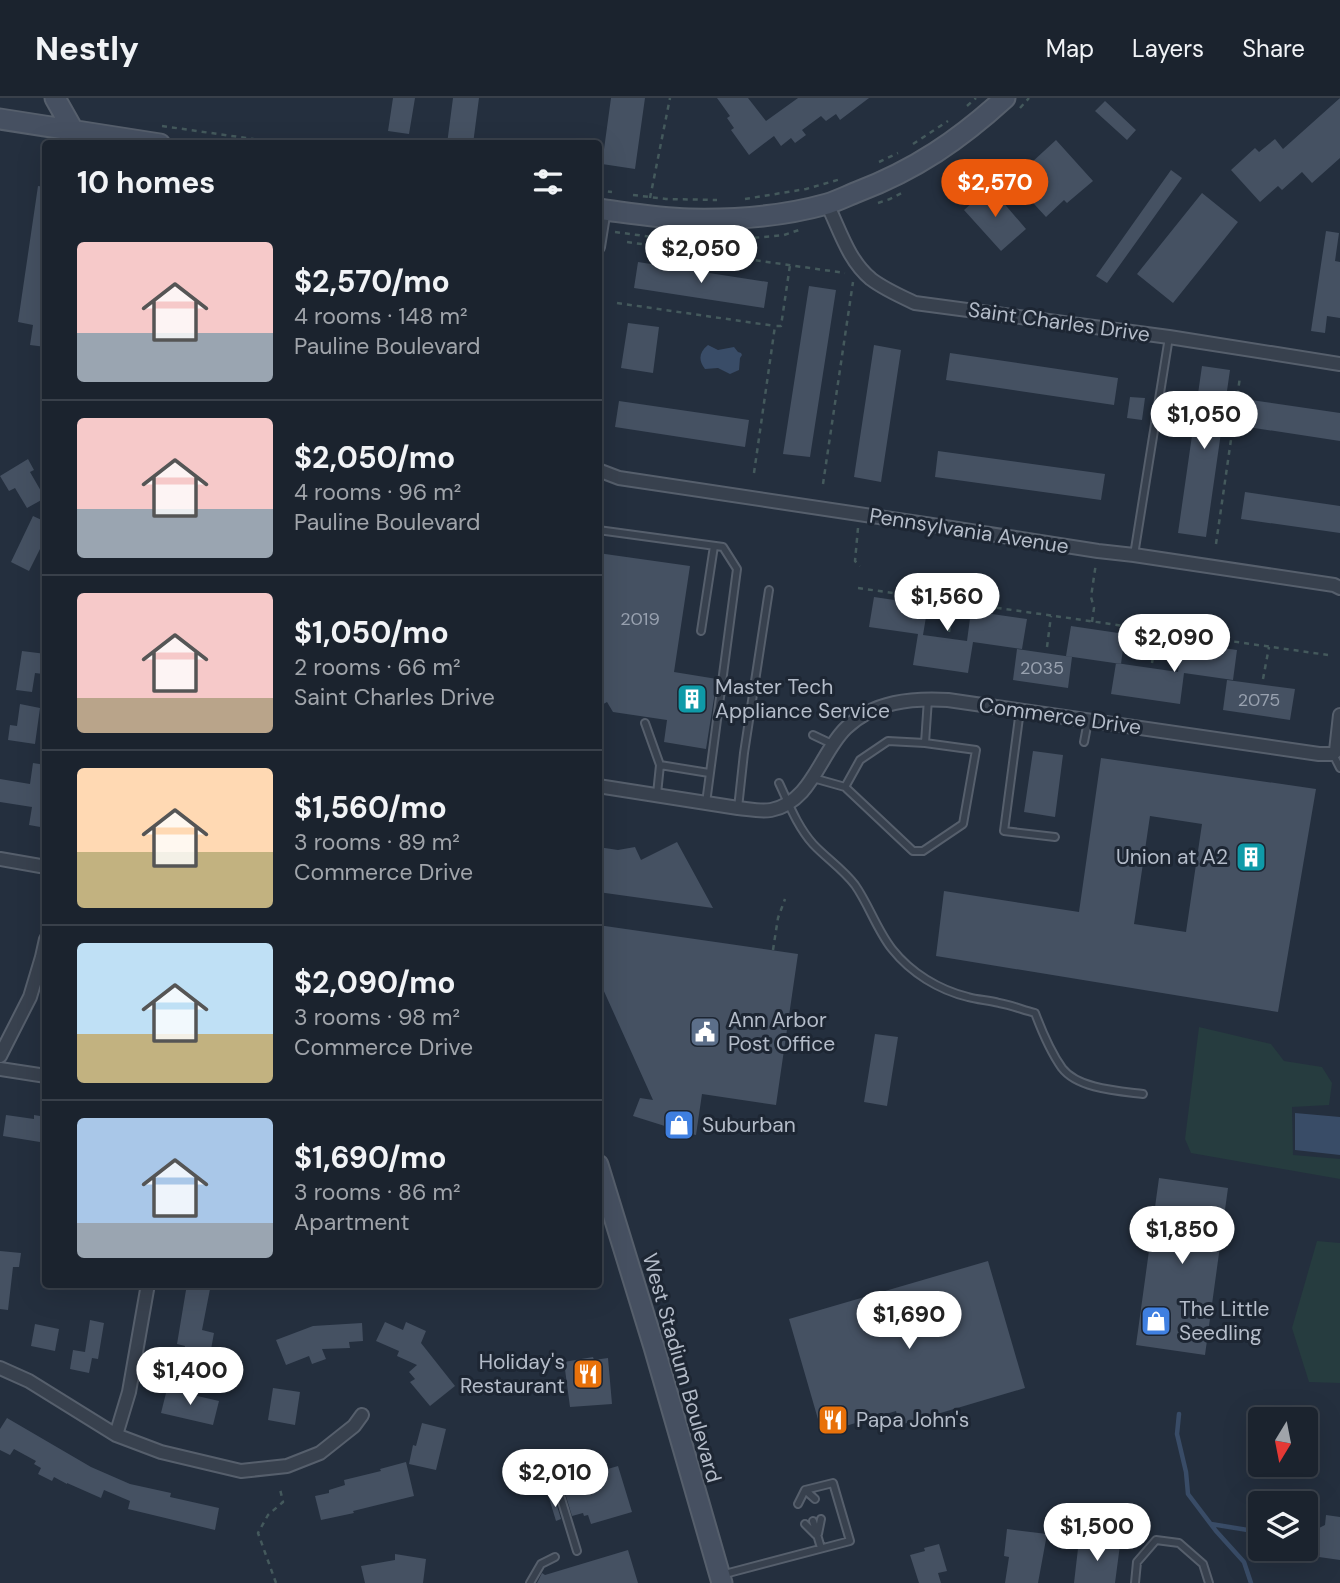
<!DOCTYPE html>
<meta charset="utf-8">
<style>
body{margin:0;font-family:"DM Sans",sans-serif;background:#242b36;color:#f1f3f6;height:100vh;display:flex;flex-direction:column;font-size:26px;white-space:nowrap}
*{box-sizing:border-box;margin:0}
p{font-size:23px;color:#a0a4aa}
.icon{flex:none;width:38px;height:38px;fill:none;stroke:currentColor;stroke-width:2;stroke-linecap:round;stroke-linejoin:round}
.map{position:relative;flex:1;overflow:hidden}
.drawer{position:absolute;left:42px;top:42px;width:560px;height:1148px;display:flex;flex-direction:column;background:#1b232e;border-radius:7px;box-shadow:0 7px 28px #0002,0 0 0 2px #39404a}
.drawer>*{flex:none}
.needle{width:46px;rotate:190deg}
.fabs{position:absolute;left:1248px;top:1309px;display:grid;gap:14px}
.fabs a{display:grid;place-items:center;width:70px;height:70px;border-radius:7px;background:#1b232e;box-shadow:0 7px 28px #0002,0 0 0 2px #39404a;font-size:35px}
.price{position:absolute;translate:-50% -60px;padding:0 16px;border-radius:24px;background:#fff;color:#222;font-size:23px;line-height:46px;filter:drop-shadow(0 2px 4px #0008)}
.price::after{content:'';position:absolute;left:50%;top:42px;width:21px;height:16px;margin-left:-10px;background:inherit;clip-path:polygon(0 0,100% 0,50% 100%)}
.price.selected{background:#ea580c;color:#fff}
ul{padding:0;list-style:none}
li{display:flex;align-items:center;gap:21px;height:175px;padding:0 35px}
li+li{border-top:2px solid #39404a}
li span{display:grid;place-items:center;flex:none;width:196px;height:140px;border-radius:7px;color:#555}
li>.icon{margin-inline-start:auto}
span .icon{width:84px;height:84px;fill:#fffc;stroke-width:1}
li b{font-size:30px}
h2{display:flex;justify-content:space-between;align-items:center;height:84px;padding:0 35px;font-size:30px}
header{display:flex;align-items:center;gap:42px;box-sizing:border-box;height:98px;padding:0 35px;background:#1b232e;border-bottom:2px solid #39404a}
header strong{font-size:33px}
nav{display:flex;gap:38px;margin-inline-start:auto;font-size:24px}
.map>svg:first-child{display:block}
.green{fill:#263c3f}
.water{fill:#394c67}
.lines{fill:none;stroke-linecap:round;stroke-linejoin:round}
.stream{stroke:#394c67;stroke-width:4.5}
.building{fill:#455162;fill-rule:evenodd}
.lane-casing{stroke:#565f6c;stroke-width:10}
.street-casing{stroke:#565f6c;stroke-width:16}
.secondary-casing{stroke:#565f6c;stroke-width:23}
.path{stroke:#44595c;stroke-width:2.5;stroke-dasharray:5 5;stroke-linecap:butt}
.lane{stroke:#38414e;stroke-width:6}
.street{stroke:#38414e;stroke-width:12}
.secondary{stroke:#465061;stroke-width:19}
.labels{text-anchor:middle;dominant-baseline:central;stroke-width:6;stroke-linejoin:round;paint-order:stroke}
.number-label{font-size:18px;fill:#98a1af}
.street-label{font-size:21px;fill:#b4bcc9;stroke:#1d2633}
.poi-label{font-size:21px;fill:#b4bcc9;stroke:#1d2633;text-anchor:start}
</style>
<header>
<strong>Nestly</strong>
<nav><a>Map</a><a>Layers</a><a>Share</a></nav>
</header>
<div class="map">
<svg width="1340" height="1485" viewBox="0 0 1340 1485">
<rect width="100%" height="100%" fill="#242f3e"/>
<!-- green -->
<path class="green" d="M 1199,929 L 1271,946 L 1284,963 L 1322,969 L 1332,985 L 1329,1007 L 1292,1009 L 1293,1057 L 1340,1061 L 1340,1081 L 1191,1055 L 1185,1041 Z
M 1317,1143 L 1340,1145 L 1340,1285 L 1309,1284 L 1292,1230 Z"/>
<!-- water -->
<path class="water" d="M 708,247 L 718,252 L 734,249 L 738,254 L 741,255 L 742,257 L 740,260 L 739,272 L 730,276 L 718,270 L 705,271 C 698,262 699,254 708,247 Z
M 1295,1015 L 1340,1019 L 1340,1057 L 1295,1052 Z"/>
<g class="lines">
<!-- stream -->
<path class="stream" d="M 1179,1316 L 1177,1336 L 1186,1374 L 1188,1396 L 1216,1433 L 1244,1464 L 1251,1485
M 1211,1426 L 1260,1434"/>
</g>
<!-- building -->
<path class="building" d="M 393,0 L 415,0 L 409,36 L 388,33 Z
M 453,0 L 479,0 L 473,46 L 447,46 Z
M 611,0 L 645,0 L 635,71 L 602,66 Z
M 717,0 L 748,0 L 766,23 L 798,0 L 869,0 L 840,22 L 836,16 L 826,23 L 821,18 L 802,32 L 806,37 L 795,45 L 791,40 L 781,48 L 774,38 L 749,57 L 731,32 L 734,30 L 727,20 L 730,18 Z
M 1340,0 L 1340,60 L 1312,85 L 1302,74 L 1282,92 L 1278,88 L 1260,104 L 1231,72 L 1255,50 L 1259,54 L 1275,41 L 1283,51 Z
M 1105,3 L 1136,32 L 1127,42 L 1095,13 Z
M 1056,42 L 1093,83 L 1067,105 L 1064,102 L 1046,119 L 1014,84 L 1033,67 L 1031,65 Z
M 1171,72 L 1182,80 L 1107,185 L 1096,178 Z
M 38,88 L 46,89 L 46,249 L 30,247 L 33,227 L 18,224 Z
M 990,89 L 1026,131 L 1001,153 L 964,112 Z
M 1202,95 L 1238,124 L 1173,205 L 1137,176 Z
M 1326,133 L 1339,135 L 1335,163 L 1340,164 L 1340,220 L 1327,218 L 1325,235 L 1311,233 Z
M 638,164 L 768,184 L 764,210 L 634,190 Z
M 809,188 L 836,192 L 810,359 L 783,356 Z
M 628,225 L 659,229 L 653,275 L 621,270 Z
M 874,247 L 901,252 L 881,384 L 854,379 Z
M 950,255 L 1118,280 L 1114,307 L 946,282 Z
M 1202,268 L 1230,272 L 1206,439 L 1178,435 Z
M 1130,299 L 1145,300 L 1142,322 L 1127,320 Z
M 1251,302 L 1340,315 L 1340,343 L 1248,329 Z
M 619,303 L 749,322 L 745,349 L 615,329 Z
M 938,353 L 1105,376 L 1101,402 L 935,379 Z
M 28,361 L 34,372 L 30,374 L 45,400 L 27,410 L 15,390 L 9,393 L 0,378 Z
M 1245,394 L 1340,408 L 1340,435 L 1241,421 Z
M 33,418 L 46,424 L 46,439 L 29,473 L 11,464 Z
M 598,455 L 690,468 L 674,574 L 717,581 L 706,651 L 664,644 L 667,622 L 613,614 L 607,604 L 598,609 Z
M 874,499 L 928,507 L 923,537 L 967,543 L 971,513 L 1027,521 L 1022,551 L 973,544 L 968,575 L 913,567 L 918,536 L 869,529 Z
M 1071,528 L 1125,536 L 1121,566 L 1066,558 Z
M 1182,544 L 1237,552 L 1233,582 L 1184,575 L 1180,606 L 1111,596 L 1116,565 L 1178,574 Z
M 1017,551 L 1072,559 L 1068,590 L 1013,582 Z
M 22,553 L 46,556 L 43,576 L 35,575 L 32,594 L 16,592 Z
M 1227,582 L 1295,591 L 1290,622 L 1223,612 Z
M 20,606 L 40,610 L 35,646 L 8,642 L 10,627 L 17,628 Z
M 1033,653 L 1063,657 L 1055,719 L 1024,714 Z
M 1101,660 L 1316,691 L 1278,914 L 936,858 L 944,793 L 1079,814 ZM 1150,718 L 1202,726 L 1186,834 L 1134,826 Z
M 33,665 L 46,667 L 44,690 L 46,690 L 46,730 L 29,727 L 32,709 L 0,704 L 0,681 L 30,686 Z
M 677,744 L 713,810 L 598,794 L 598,749 L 618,752 L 635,749 L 641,762 Z
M 598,827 L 798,856 L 776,1007 L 702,996 L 696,1037 L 687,1035 L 633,1018 L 640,1000 L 653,1002 L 598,880 Z
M 875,936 L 898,939 L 887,1008 L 864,1004 Z
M 6,1017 L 34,1021 L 34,1017 L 46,1019 L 46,1045 L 3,1038 Z
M 1159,1080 L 1228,1090 L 1205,1257 L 1136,1247 Z
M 0,1153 L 21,1155 L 19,1169 L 13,1169 L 8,1212 L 0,1211 Z
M 988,1163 L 1025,1290 L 900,1327 L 896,1313 L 822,1335 L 789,1221 Z
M 187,1186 L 211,1186 L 202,1232 L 214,1235 L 210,1257 L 222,1259 L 219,1276 L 181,1269 L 185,1248 L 177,1246 Z
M 90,1222 L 104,1225 L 98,1261 L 92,1260 L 89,1275 L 70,1271 L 73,1252 L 85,1254 Z
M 385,1224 L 403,1232 L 406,1224 L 426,1233 L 421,1245 L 455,1288 L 430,1308 L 410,1284 L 415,1281 L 409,1274 L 417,1267 L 397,1258 L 399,1253 L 376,1243 Z
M 362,1225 L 363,1243 L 349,1244 L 350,1250 L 322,1251 L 326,1261 L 312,1266 L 309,1258 L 286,1267 L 276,1242 L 313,1228 Z
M 35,1226 L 59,1231 L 55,1253 L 31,1248 Z
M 593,1259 L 594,1262 L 608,1260 L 612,1306 L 570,1309 L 564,1264 Z
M 273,1290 L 300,1294 L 295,1327 L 268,1322 Z
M 167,1291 L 219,1303 L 213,1327 L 161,1315 Z
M 7,1320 L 91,1369 L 130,1386 L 171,1395 L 170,1399 L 219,1410 L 215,1432 L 128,1411 L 130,1403 L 104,1392 L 101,1400 L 67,1385 L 67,1386 L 54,1379 L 52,1383 L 38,1376 L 41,1370 L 34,1366 L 36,1363 L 14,1351 L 10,1357 L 0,1352 L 0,1331 Z
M 422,1325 L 446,1331 L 436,1372 L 409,1366 L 413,1347 L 416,1348 Z
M 406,1364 L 414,1398 L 353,1413 L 354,1415 L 321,1422 L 315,1398 L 329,1395 L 329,1392 L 345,1387 L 344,1382 L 381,1373 L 380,1371 Z
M 618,1368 L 632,1414 L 591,1426 L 588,1417 L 584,1418 L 583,1415 L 572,1418 L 565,1395 L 576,1391 L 575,1389 L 580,1388 L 577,1380 Z
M 554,1398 L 561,1421 L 556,1423 L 549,1400 Z
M 1326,1417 L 1340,1419 L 1340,1462 L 1319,1459 L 1320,1454 L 1316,1450 L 1319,1430 L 1325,1427 Z
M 1007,1431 L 1047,1436 L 1038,1485 L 1005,1485 L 1009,1459 L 1004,1458 Z
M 1079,1442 L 1120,1447 L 1115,1485 L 1074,1485 Z
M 939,1446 L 947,1473 L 938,1475 L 941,1485 L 919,1485 L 910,1457 L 925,1453 L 924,1450 Z
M 628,1452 L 638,1485 L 537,1485 L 542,1475 L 545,1477 Z
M 395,1456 L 426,1461 L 423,1485 L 365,1485 L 361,1468 L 395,1462 Z"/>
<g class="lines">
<!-- lane casing -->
<g class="lane-casing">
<path id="lane" d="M 598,432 L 723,449 L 737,471 L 706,705
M 1134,457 L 1169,239
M 701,533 L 714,448
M 1020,612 L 1004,733 L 1055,739
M 645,625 L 660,667
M 813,637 L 832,646
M 1084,644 L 1088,623
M 1333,656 L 1340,670
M 813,680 L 845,689 L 913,753 L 923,753 L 963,726 L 976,652 L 925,645 L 928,601
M 779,685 C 789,706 797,728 813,746 C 826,760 843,771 855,787 C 869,807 877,832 892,851 C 911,875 939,892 968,899 C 978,902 989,902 999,905 C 1011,907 1023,912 1035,915 C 1041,931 1052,956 1062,970 C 1078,991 1119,993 1143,996
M 845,689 L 860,662 L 888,643 L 925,645
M 657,696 L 660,667 L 709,675
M 738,710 L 744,655 L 769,492
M 548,1358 L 577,1453
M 805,1392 L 815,1401
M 813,1423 L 821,1450
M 805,1426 L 816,1437
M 818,1436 L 821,1421
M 721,1477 L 850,1443 L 833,1385 L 805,1392 L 798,1406
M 530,1485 L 541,1466 L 555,1459
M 1135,1485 L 1137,1464 L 1156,1442 L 1179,1445 L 1203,1466 L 1209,1485"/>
</g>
<!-- street casing -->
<g class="street-casing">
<path id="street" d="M 827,106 C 840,132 848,162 871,181 C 884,191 900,198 915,205 L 1169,239 L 1340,266
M 598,149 L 604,111
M 598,372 L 619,380 L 932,427 L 1098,453 L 1134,457 L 1334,487 L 1340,490
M 598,688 L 738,710 C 749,711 760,714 771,712 C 812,704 820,655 846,630 C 874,603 912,600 948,602 L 1319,656 L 1333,656 L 1336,653 L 1340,617
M 0,761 L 46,769
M 0,958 L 30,899 L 42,859 L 46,841
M 0,971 L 46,978
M 0,1270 L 29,1283 L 116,1337 L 161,1354 L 241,1373 L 287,1368 L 320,1355 L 354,1328 L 362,1317
M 116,1337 L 129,1294 L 148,1186"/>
</g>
<!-- secondary casing -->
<g class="secondary-casing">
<path id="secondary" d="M 55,0 L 77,39
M 0,21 L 160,46
M 598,111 C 629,115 658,120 689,121 C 733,122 784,118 827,106 C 837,103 847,98 857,94 C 915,72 959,42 1005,0
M 598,1067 L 654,1249 L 722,1485"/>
</g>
<!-- path -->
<path class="path" d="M 967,8 L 976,0
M 1020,10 L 1029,0
M 162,28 L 288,46
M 913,46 L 948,23
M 879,64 L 898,55
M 598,92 L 612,94
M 633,97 L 666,101 L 717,102
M 650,100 L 670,0
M 745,101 L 806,91 L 841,81
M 878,105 L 890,101 L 904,94
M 615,134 L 667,141 L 711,144 L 784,137 L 802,131
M 627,144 L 845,175
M 617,205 L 775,228
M 754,375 L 775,228 L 781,228 L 790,167
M 823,386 L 853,184
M 858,430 L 855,463 L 860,468
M 1216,446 L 1240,279
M 858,490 L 1328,557
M 1092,524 L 1094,510 L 1091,499 L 1096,465
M 949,534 L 953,504
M 1047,549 L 1051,518
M 1152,565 L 1157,534
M 1263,581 L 1269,549
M 773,852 L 778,820 L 785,801
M 276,1485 L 258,1435 L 268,1417 L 283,1404 L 280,1391"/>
<!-- lane -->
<use href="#lane" class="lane"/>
<!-- street -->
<use href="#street" class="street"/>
<!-- secondary -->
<use href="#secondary" class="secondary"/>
</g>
<!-- icons -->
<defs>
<g id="building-square" transform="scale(1.575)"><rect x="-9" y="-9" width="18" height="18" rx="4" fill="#0f9aa8" stroke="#1d2633"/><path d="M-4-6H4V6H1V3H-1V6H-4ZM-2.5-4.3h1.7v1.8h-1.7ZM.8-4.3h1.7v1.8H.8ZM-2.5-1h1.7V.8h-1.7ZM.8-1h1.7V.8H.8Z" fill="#fff"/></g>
<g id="civic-square" transform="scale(1.575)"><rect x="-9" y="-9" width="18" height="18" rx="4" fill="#5c6f8a" stroke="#1d2633"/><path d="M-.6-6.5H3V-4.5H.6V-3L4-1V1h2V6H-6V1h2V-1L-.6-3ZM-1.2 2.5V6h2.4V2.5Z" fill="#fff"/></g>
<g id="shop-square" transform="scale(1.575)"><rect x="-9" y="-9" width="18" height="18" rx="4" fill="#3f7fe0" stroke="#1d2633"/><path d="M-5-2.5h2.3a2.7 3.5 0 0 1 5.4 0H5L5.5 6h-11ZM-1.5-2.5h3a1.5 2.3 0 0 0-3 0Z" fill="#fff"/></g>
<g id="restaurant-square" transform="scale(1.575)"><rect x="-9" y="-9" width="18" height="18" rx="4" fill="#e8710a" stroke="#1d2633"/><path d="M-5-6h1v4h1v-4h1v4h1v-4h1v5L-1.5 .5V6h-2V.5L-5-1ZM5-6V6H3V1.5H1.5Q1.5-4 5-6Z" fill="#fff"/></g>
</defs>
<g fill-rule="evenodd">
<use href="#building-square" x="692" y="601"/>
<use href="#building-square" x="1251" y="759"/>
<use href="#civic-square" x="705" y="934"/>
<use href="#shop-square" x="679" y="1027"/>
<use href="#shop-square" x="1156" y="1223"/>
<use href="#restaurant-square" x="588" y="1276"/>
<use href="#restaurant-square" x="833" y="1322"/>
</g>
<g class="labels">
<!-- number labels -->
<g class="number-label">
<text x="640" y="521">2019</text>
<text x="1042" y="570">2035</text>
<text x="1259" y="602">2075</text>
</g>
<!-- street labels -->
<g class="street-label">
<text transform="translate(1059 224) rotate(8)">Saint Charles Drive</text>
<text transform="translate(969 433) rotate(9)">Pennsylvania Avenue</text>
<text transform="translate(1060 618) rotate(8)">Commerce Drive</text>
<text transform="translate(682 1270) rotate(74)">West Stadium Boulevard</text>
</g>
<!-- poi labels -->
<g class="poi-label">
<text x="715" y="589">Master Tech<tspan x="715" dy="24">Appliance Service</tspan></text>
<text x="1228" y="759" text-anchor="end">Union at A2</text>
<text x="728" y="922">Ann Arbor<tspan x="728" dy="24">Post Office</tspan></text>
<text x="702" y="1027">Suburban</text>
<text x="1179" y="1211">The Little<tspan x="1179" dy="24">Seedling</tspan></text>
<text x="565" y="1264" text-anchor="end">Holiday's<tspan x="565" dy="24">Restaurant</tspan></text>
<text x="856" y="1322">Papa John's</text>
</g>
</g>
</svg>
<div class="fabs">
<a><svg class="needle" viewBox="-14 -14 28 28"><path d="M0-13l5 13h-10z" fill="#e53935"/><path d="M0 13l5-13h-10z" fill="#a0a4aa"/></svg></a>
<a><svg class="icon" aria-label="layers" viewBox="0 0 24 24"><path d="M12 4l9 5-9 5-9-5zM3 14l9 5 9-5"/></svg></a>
</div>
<b class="price selected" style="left:995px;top:121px">$2,570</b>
<b class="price" style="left:701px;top:187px">$2,050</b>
<b class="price" style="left:1204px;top:353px">$1,050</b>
<b class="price" style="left:947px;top:535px">$1,560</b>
<b class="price" style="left:1174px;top:576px">$2,090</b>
<b class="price" style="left:1182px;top:1168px">$1,850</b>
<b class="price" style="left:909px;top:1253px">$1,690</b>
<b class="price" style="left:190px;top:1309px">$1,400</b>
<b class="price" style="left:555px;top:1411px">$2,010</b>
<b class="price" style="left:1097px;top:1465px">$1,500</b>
<section class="drawer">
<h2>10 homes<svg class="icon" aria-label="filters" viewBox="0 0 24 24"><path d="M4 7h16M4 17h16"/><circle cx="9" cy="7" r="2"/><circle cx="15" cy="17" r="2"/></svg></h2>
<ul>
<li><span style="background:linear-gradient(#f6c9c9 65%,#9aa5b1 0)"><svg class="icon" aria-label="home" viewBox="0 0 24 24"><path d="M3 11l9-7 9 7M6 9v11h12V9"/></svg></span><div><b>$2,570/mo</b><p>4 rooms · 148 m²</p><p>Pauline Boulevard</p></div></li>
<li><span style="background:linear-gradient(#f6c9c9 65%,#9aa5b1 0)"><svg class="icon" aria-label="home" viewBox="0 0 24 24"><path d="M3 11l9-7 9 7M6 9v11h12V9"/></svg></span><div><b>$2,050/mo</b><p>4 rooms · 96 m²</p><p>Pauline Boulevard</p></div></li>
<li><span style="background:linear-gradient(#f6c9c9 75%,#b9a48a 0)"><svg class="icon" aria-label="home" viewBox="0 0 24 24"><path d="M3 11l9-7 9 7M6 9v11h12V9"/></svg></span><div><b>$1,050/mo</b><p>2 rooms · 66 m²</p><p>Saint Charles Drive</p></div></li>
<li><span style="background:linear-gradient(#ffd9b3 60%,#c2b280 0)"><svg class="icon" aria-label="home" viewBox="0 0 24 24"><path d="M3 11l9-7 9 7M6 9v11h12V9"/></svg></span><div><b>$1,560/mo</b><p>3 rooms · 89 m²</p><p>Commerce Drive</p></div></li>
<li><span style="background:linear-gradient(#bfe0f5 65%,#c2b280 0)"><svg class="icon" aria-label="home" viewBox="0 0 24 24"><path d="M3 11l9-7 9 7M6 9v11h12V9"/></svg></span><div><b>$2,090/mo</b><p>3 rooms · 98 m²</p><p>Commerce Drive</p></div></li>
<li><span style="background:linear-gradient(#a9c7e8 75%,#9aa5b1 0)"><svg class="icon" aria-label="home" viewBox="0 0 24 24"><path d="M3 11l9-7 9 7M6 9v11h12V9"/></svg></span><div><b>$1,690/mo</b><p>3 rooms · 86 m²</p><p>Apartment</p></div></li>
</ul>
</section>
</div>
